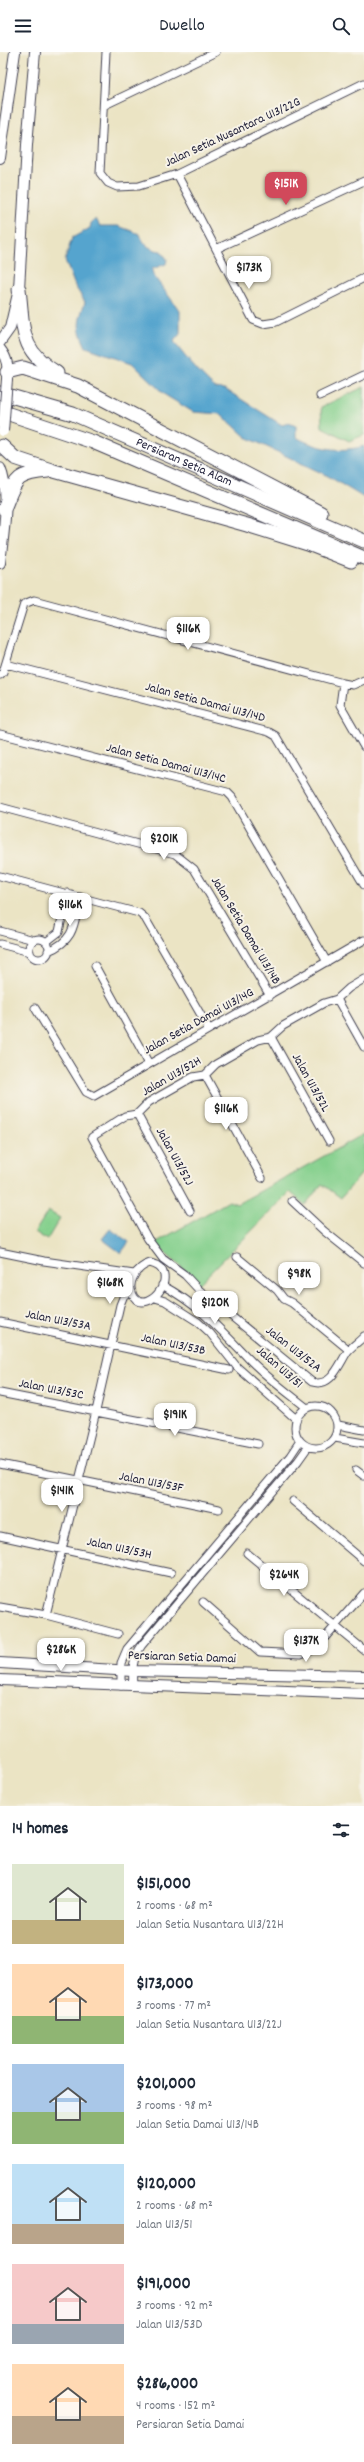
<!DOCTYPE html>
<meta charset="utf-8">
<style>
body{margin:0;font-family:Dekko,sans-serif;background:#f6f6f7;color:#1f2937;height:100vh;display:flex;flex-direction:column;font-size:15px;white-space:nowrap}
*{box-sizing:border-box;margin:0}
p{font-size:13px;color:#747a83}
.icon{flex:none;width:22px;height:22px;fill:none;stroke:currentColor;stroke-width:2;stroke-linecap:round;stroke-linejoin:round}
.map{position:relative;height:1754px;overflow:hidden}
.panel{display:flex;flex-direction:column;background:#fff;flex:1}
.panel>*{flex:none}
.price{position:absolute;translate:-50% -34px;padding:0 9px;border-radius:8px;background:#fff;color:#222;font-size:13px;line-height:26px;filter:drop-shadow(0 1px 2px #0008)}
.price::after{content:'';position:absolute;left:50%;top:24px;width:12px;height:9px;margin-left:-6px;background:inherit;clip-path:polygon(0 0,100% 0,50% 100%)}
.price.current{background:#d1495b;color:#fff}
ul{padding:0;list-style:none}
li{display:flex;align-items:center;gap:12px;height:100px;padding:0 12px}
li span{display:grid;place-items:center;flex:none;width:112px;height:80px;border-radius:0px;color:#555}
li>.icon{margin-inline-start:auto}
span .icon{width:48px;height:48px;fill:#fffc;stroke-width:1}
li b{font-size:17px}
h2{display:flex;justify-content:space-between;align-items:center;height:48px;padding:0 12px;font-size:17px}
header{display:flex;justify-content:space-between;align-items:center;height:52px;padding:0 12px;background:#fff;font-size:18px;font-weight:600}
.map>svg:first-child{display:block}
.green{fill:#85d08d;stroke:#547964}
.water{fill:#54a4ce;stroke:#3b6384}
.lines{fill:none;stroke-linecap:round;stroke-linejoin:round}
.street-casing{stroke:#403f50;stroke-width:9}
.secondary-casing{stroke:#403f50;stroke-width:12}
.highway-casing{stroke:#403f50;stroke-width:15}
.street{stroke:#fff;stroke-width:7}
.secondary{stroke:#fff;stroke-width:10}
.highway{stroke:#fff;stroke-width:13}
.secondary-bridge-casing{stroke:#403f50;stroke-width:12;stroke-linecap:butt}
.secondary-bridge{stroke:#fff;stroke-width:10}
.labels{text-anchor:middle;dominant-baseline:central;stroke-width:4;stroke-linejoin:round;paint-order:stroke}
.street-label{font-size:13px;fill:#22223b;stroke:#f7f3e8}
</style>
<header><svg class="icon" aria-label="menu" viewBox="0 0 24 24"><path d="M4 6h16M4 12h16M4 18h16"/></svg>Dwello<svg class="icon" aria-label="search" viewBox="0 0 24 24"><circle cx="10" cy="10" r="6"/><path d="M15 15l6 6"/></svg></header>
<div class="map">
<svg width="364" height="1754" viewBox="0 0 364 1754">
<rect width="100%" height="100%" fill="#f7f3e8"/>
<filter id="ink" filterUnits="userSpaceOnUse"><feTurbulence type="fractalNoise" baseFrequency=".025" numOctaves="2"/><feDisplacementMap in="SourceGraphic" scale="8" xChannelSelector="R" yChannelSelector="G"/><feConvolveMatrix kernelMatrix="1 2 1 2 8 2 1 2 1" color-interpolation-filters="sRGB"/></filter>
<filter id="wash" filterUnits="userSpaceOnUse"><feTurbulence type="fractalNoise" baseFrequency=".012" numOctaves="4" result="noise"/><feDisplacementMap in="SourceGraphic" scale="16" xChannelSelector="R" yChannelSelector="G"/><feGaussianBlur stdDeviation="0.9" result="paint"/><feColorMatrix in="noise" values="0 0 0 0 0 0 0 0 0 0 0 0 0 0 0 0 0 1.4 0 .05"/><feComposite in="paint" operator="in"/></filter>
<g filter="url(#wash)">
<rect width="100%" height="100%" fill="#ebe4c4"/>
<!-- green -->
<path class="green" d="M 364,335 L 364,383 L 349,389 L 322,375 L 321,355 Z
M 364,1082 L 364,1119 L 341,1146 L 322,1132 L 305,1153 L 290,1140 L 199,1232 C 185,1217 169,1206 155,1191 L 229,1149 L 237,1152 Z
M 48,1159 L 60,1166 L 47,1188 L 35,1180 Z"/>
<!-- water -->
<path class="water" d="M 96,167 L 100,174 L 118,174 L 140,182 C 143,192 150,198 161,199 L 167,207 L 166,212 L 152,217 L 153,223 L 180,259 L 180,282 L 174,289 C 177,296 208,332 216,336 C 218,337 223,336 225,337 L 282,373 L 289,371 L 296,374 L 296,385 C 318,397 341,401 364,394 L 364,446 L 328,424 L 246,385 L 221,362 L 193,360 L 165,343 L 132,311 L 86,295 C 76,274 78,271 85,250 L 75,234 L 65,208 L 72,186 L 90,176 L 91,171 Z
M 110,1177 L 129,1190 L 121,1201 L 102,1187 Z"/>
</g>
<g filter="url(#ink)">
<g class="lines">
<!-- street casing -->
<g class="street-casing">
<path id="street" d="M 106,0 L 100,121 L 108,131 L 117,135 L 139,134 L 177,122 L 364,31
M 105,53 L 216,0
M 177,122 L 253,268 L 263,272 L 276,270 L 364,226
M 216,197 L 364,129
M 320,344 L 364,323
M 6,612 L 269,680 L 276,684 L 364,833
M 0,623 L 3,620 L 24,552 L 34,548 L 343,631 L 353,633 L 364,628
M 343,631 L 340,653 L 364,695
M 0,682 L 227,740 L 232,745 L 327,910
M 0,755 L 175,802 L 194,817 L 270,944
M 0,824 L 139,861 L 145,866 L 209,977
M 0,879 L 34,888
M29 897a10 10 0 1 1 20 0a10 10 0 1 1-20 0Z
M 46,890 L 59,880 L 67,841
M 0,892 L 30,900
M 48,899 C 76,888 74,871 80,845
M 95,914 L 149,1012
M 364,927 L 349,936 L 337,947 L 324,951 L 283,974 L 271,985 L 258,988 L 216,1012 L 205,1023 L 193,1025 L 149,1050 L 137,1062 L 125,1064 L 92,1085 L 148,1187 L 163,1207 L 185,1223 L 198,1237 L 312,1330 C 332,1336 339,1312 348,1299 C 352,1294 360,1289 364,1284
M 337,947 L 364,995
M 35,956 L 86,1040 L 94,1044 L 364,888
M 271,985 L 329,1089
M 205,1023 L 262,1126
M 137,1062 L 190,1159
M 292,1149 L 324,1179 L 364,1211
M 0,1200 L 44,1209 L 134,1222
M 237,1205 L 277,1238 L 284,1247 L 292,1251 L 349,1298
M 150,1211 C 184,1219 148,1265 134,1245 C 125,1231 137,1215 150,1211 Z
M 162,1233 C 199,1253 220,1277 248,1306 C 266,1325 287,1340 307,1356
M 155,1246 L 165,1249 L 198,1270 L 210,1281 L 237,1315 L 296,1367
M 0,1270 L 229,1318
M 0,1341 L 258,1392
M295 1375a21 21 0 1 1 42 0a21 21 0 1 1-42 0Z
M 338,1373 L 364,1378
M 335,1386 L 364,1391
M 0,1412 L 219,1457
M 356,1418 L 364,1424
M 293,1449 L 364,1509
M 0,1484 L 171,1521
M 247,1501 L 364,1598
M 203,1550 L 260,1600 L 301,1602 L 315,1597 L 364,1541
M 0,1555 L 46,1563 L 118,1582
M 46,1563 L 96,1359 L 120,1253 L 124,1243 L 132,1240
M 121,1634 L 121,1611 L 127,1597 L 290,1404 L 300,1389
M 133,1634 C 132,1618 132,1607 142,1593 L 298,1409 L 308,1395"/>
</g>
<!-- secondary casing -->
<g class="secondary-casing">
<path id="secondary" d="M 0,106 L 15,0
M 0,290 L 10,276 L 19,237 L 27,93 L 35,0
M 0,297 C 8,307 8,315 7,327
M 0,416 C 11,441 3,484 0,511
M 0,1611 L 132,1619 L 364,1624
M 0,1628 L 364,1642"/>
</g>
<!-- highway casing -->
<g class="highway-casing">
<g id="highway">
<path d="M 19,237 C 24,278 19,298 57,321"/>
<path d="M 7,320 L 23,316 L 78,334 L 321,461"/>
<path id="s1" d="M 0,341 L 73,362 L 364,489"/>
<path d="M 0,359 L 93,390 L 364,506"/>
<path d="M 2,394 L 15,406 L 54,419 L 247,473 L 308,492 L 351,509"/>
<path d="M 4,457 C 16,428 14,422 48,419"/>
</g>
</g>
<!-- street -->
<use href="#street" class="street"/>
<!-- secondary -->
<use href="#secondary" class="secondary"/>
<!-- highway -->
<use href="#highway" class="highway"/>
<!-- secondary-bridge casing -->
<g class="secondary-bridge-casing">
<path id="secondary-bridge" d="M 3,379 L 7,327"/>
</g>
<!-- secondary-bridge -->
<use href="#secondary-bridge" class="secondary-bridge"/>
</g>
</g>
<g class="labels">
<!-- street labels -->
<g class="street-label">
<text transform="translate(233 81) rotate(-25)">Jalan Setia Nusantara U13/22G</text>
<text stroke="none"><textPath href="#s1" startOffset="197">Persiaran Setia Alam</textPath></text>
<text transform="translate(205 651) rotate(15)">Jalan Setia Damai U13/14D</text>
<text transform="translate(166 712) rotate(15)">Jalan Setia Damai U13/14C</text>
<text transform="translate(245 879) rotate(59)">Jalan Setia Damai U13/14B</text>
<text transform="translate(199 970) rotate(-29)">Jalan Setia Damai U13/14G</text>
<text transform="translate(172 1025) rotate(-30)">Jalan U13/52H</text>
<text transform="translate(310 1031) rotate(61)">Jalan U13/52L</text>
<text transform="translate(174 1105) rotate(61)">Jalan U13/52J</text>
<text transform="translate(58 1269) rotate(11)">Jalan U13/53A</text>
<text transform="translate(173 1293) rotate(12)">Jalan U13/53B</text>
<text transform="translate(293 1298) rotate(38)">Jalan U13/52A</text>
<text transform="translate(279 1316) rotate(41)">Jalan U13/51</text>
<text transform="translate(51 1338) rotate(11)">Jalan U13/53C</text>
<text transform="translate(151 1431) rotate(11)">Jalan U13/53F</text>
<text transform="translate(119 1497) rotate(12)">Jalan U13/53H</text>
<text transform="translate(182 1606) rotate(2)">Persiaran Setia Damai</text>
</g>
</g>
</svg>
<b class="price current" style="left:286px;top:154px">$151K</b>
<b class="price" style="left:249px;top:238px">$173K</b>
<b class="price" style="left:188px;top:599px">$116K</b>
<b class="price" style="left:164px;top:809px">$201K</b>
<b class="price" style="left:70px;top:875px">$116K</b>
<b class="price" style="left:226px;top:1079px">$116K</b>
<b class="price" style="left:299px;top:1244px">$98K</b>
<b class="price" style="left:110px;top:1253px">$168K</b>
<b class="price" style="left:215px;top:1273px">$120K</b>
<b class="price" style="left:175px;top:1385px">$191K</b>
<b class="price" style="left:62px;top:1461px">$141K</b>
<b class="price" style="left:284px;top:1545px">$264K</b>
<b class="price" style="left:306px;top:1611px">$137K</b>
<b class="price" style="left:61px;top:1620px">$286K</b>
</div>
<section class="panel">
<h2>14 homes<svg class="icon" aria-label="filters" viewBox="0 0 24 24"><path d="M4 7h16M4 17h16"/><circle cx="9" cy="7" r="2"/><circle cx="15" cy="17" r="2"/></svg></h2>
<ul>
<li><span style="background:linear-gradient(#dfe7d0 70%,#c2b280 0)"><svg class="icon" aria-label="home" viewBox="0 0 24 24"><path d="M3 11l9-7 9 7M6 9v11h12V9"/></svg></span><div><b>$151,000</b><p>2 rooms · 68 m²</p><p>Jalan Setia Nusantara U13/22H</p></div></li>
<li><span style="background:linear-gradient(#ffd9b3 65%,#8fb573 0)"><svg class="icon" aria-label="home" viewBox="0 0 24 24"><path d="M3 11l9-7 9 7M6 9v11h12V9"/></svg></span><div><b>$173,000</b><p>3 rooms · 77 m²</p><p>Jalan Setia Nusantara U13/22J</p></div></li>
<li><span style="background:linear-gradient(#a9c7e8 60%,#8fb573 0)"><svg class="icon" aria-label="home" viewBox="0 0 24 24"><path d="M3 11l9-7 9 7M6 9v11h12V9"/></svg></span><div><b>$201,000</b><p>3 rooms · 98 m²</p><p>Jalan Setia Damai U13/14B</p></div></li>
<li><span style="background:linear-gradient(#bfe0f5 75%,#b9a48a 0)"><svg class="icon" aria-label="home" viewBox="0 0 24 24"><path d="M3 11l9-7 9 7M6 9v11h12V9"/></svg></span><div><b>$120,000</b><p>2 rooms · 68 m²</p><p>Jalan U13/51</p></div></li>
<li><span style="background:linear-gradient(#f6c9c9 75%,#9aa5b1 0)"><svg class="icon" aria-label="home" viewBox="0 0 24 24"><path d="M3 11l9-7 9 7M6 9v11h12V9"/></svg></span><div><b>$191,000</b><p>3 rooms · 92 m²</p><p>Jalan U13/53D</p></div></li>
<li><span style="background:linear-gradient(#ffd9b3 65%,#b9a48a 0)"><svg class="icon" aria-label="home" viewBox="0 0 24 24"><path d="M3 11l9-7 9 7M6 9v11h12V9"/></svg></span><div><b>$286,000</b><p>4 rooms · 152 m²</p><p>Persiaran Setia Damai</p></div></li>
</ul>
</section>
